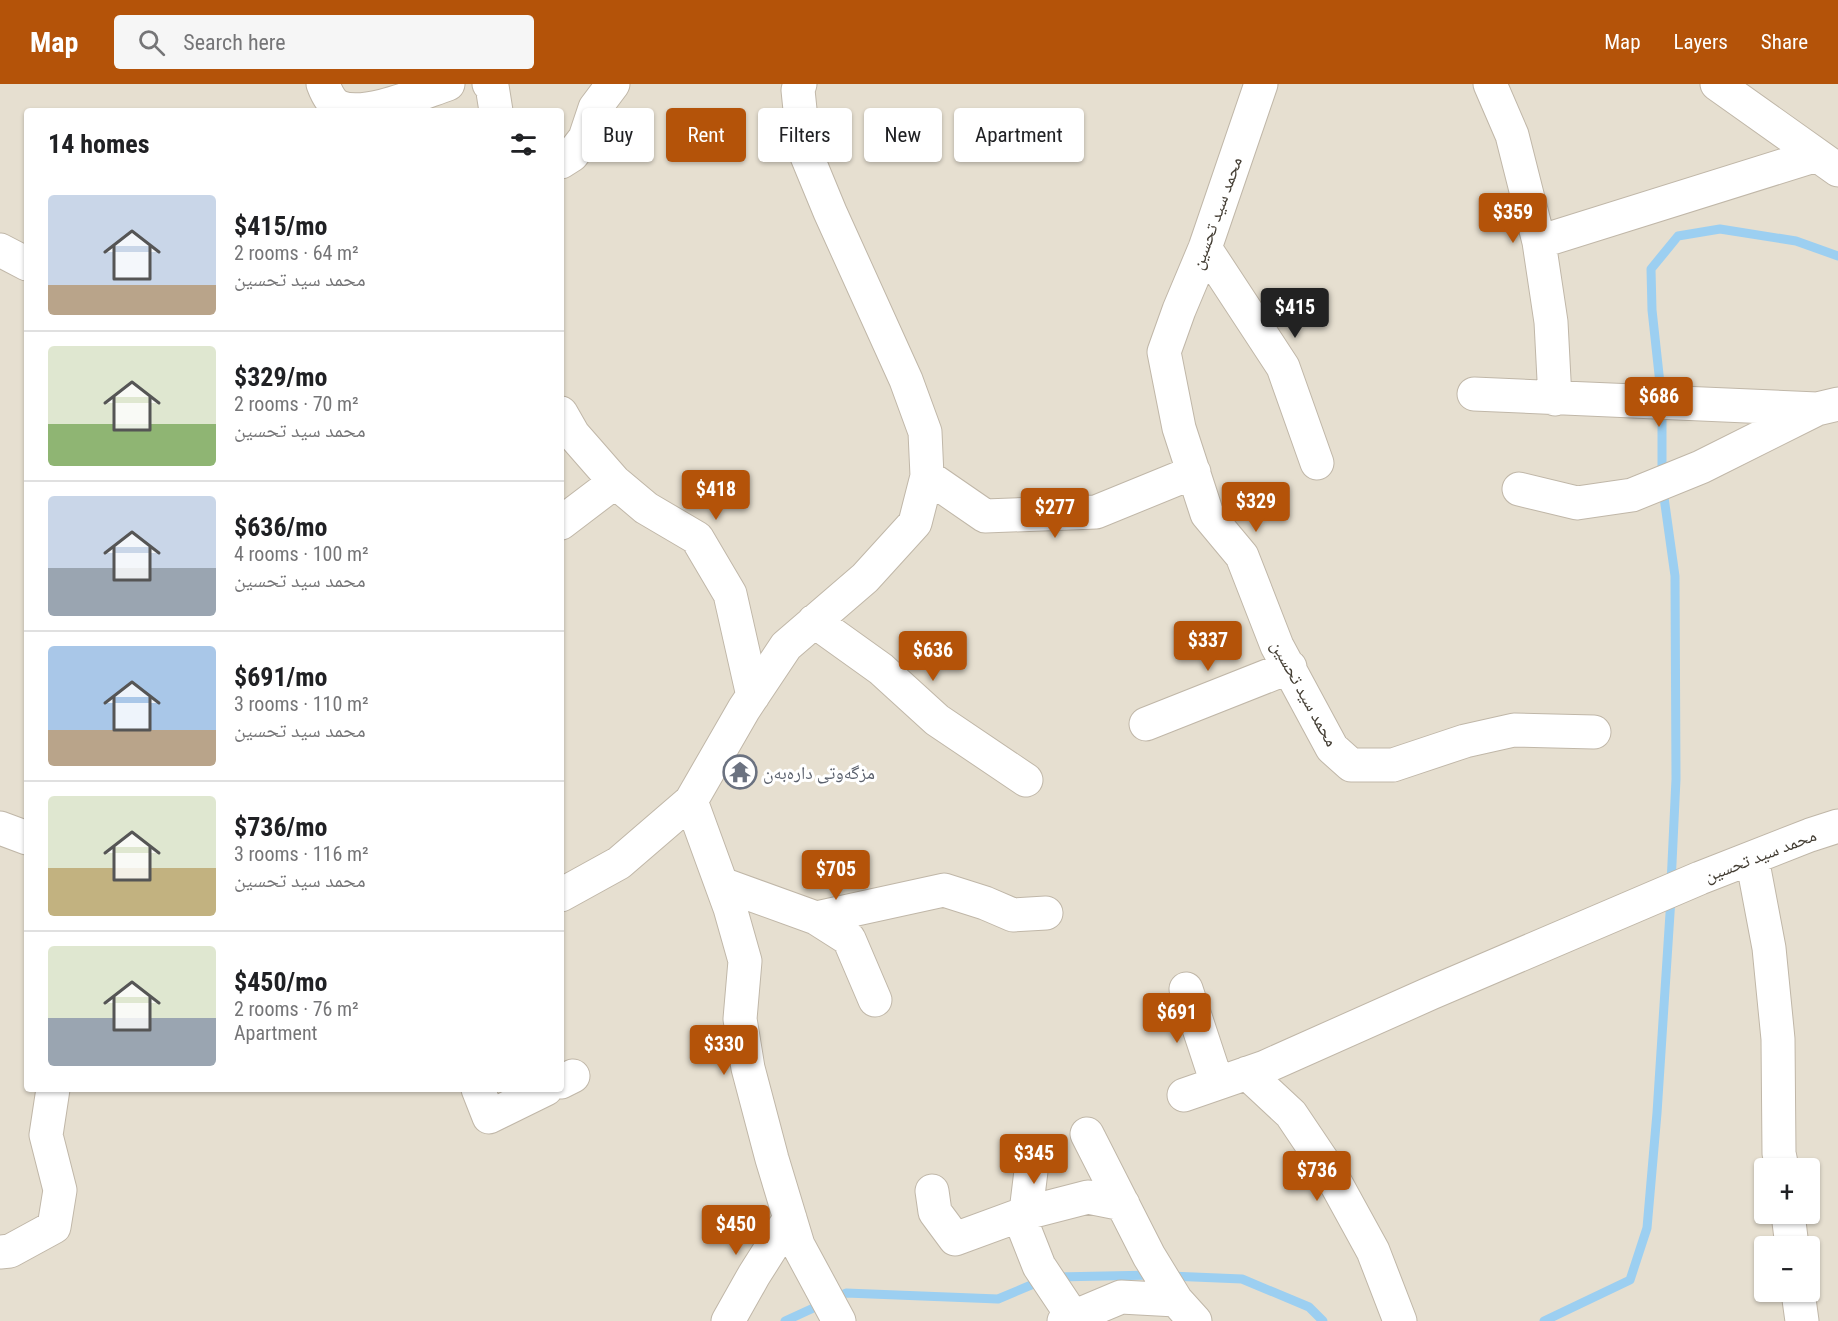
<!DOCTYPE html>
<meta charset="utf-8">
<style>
body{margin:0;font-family:"Roboto Condensed","Noto Naskh Arabic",sans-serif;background:#f6f6f6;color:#202124;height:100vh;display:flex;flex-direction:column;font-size:22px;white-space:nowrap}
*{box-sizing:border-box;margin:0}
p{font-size:20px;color:#757577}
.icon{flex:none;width:33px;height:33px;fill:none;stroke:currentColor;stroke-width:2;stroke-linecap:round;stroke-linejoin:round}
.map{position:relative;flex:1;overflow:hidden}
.drawer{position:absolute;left:24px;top:24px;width:540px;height:984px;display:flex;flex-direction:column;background:#fff;border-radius:6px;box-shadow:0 2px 4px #0004}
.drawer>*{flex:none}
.hud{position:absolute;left:582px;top:24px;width:570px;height:54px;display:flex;gap:12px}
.controls{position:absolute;left:1754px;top:1074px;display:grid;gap:12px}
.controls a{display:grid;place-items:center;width:66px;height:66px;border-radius:6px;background:#fff;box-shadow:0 2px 4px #0004;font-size:30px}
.price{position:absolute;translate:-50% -51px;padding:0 14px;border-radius:6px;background:#b45309;color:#fff;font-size:20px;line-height:39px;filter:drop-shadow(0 2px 3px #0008)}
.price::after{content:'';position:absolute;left:50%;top:36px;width:18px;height:14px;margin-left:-9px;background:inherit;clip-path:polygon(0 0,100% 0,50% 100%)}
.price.on{background:#222;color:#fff}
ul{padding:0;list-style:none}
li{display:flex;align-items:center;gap:18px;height:150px;padding:0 24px}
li+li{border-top:2px solid #e0e0e0}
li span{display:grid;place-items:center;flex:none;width:168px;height:120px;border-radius:6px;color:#555}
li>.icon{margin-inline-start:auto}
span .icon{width:72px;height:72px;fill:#fffc;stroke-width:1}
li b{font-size:26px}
h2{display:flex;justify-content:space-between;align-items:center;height:72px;padding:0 24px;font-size:26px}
.pill{padding:0 21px;border-radius:6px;background:#fff;box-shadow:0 2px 4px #0004;font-size:21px;line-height:54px}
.pill.on{background:#b45309;color:#fff}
header{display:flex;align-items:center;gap:36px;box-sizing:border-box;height:84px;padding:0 30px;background:#b45309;color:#fff}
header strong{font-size:28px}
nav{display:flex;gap:33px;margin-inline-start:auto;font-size:21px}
.search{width:420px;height:54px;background:#f6f6f6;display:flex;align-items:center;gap:15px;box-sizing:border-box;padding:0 21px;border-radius:6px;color:#757577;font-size:22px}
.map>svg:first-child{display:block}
.residential{fill:#e6dfd0;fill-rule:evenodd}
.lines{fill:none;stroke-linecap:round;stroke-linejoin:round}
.stream{stroke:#9ccff1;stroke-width:9}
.minor-casing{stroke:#c0b7a8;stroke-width:35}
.minor{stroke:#fff;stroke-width:33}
.labels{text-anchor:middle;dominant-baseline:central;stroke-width:6;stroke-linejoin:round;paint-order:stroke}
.street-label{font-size:18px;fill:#433d33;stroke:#fff}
.worship-label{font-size:18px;fill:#5b616d;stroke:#fff;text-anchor:start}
</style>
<header>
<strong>Map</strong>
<div class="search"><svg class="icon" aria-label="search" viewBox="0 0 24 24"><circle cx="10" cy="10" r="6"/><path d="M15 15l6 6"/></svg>Search here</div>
<nav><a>Map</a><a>Layers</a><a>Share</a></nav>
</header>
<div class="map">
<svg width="1838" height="1237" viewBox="0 0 1838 1237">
<rect width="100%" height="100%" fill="#f2ede2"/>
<!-- residential -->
<path class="residential" d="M 0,0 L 1838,0 L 1838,1237 L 0,1237 ZM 27,27 L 561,27 L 561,1005 L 27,1005 ZM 1764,1084 L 1809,1084 L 1809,1130 L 1764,1130 ZM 1764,1162 L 1809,1162 L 1809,1208 L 1764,1208 Z"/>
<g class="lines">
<!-- stream -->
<path class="stream" d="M 1671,800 L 1676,695 L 1675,492 L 1662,399 L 1662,318 L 1652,226 L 1651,185 L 1678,152 L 1720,145 L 1796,157 L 1838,172
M 1170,1192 L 1242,1195 L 1309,1223 L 1323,1237
M 1056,1193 L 1154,1191
M 785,1237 L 846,1209 L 998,1215 L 1043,1196
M 1544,1237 L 1630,1196 L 1647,1144 L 1657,1029 L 1671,814"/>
<!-- minor casing -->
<g class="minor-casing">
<path id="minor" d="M 323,0 C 326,8 331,19 339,23 C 366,34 421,9 448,0
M 489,0 L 492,2 L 496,27
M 1261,0 L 1205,164 L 1179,226 L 1164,268 L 1179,344 L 1207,430 L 1242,472 L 1277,562 L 1332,664 L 1351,681 L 1393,681 L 1465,657 L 1514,646 L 1594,648
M 1490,0 L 1512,51 L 1539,158 L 1551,238 L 1555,315
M 1717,0 L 1838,86
M 561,78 L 572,71 L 585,54 L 595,24 L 613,0
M 1539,158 L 1817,71
M 1205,164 L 1283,283 L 1317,379
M 0,166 L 27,180
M 1474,310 L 1817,325 L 1838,320
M 561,329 L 573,350 L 615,398 L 646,424 L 697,454 L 730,510 L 753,612
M 927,392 L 985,432 L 1096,428 L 1194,388
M 1519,405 L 1577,419 L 1632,411 L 1701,383 L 1815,326
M 561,439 L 615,398
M 814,537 L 881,585 L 937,636 L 1026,696
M 1146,640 L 1290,583
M 691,717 L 730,824 L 745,877 L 740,935 L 748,984 L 772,1075 L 798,1161 L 839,1237
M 0,744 L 27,754
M 1752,774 L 1769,864 L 1778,955 L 1779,1069 L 1782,1084
M 722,800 L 816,834 L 849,855 L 875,916
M 561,811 L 619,779 L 691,717 L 744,625 L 786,562 L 865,494 L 915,439 L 927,392 L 925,348 L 906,296 L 830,128 L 804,65 L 798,6 L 800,0
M 816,834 L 944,806 L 985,819 L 1013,831 L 1046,829
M 1186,905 L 1217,999
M 1247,989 L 1291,1030 L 1328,1085 L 1373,1167 L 1400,1237
M 561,998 L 573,992
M 478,1005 L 489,1033 L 546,1005
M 1184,1011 L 1265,983 L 1431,909 L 1700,794 L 1810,751 L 1838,742
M 1087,1050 L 1149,1172 L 1176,1216 L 1195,1237
M 1031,1087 L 1024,1144 L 1039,1182 L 1073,1233
M 932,1107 L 935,1128 L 955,1155 L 1026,1129 L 1088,1113 L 1123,1120
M 1788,1130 L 1792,1162
M 0,1168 L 10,1167 L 54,1143 L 60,1106 L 46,1051 L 53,1005
M 1798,1208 L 1802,1237
M 728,1237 L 754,1191 L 790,1134
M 1064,1237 L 1121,1213 L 1176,1216"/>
</g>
<!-- minor -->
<use href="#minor" class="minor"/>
</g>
<!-- icons -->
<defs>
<g id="temple-ring" transform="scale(1.725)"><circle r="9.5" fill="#fff" stroke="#6b7280" stroke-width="1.5"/><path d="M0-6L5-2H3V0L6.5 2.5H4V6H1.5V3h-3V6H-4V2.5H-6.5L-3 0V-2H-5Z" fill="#6b7280"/></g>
</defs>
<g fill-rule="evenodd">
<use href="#temple-ring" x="740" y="688"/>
</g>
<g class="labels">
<!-- street labels -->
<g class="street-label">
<text transform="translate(1216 129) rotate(-70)">محمد سید تحسین</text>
<text transform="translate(1305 609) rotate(61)">محمد سید تحسین</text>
<text transform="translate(1760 771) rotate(-21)">محمد سید تحسین</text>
</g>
<!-- worship labels -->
<g class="worship-label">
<text x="763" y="688">مزگەوتی دارەبەن</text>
</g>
</g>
</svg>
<div class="controls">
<a>+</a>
<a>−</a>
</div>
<b class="price" style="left:1513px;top:160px">$359</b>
<b class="price on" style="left:1295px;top:255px">$415</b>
<b class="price" style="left:1659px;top:344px">$686</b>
<b class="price" style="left:716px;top:437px">$418</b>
<b class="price" style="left:1256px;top:449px">$329</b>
<b class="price" style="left:1055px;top:455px">$277</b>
<b class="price" style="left:1208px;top:588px">$337</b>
<b class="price" style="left:933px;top:598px">$636</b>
<b class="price" style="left:836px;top:817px">$705</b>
<b class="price" style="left:1177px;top:960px">$691</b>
<b class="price" style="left:724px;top:992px">$330</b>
<b class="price" style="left:1034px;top:1101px">$345</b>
<b class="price" style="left:1317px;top:1118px">$736</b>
<b class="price" style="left:736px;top:1172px">$450</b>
<div class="hud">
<a class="pill">Buy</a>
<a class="pill on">Rent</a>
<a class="pill">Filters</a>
<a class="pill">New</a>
<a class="pill">Apartment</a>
</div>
<section class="drawer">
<h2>14 homes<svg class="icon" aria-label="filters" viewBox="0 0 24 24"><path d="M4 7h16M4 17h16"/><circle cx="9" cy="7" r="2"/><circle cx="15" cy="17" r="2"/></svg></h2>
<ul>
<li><span style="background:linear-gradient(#c9d6e8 75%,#b9a48a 0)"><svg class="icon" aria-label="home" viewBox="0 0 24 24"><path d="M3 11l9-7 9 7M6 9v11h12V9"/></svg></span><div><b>$415/mo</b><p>2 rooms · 64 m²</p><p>محمد سید تحسین</p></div></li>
<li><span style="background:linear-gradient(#dfe7d0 65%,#8fb573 0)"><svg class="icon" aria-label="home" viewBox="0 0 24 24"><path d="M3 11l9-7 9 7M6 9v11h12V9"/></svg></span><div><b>$329/mo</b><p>2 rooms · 70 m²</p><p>محمد سید تحسین</p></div></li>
<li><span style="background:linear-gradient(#c9d6e8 60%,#9aa5b1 0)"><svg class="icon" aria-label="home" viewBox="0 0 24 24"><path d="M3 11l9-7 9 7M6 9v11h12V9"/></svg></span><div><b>$636/mo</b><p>4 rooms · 100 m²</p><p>محمد سید تحسین</p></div></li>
<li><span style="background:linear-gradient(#a9c7e8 70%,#b9a48a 0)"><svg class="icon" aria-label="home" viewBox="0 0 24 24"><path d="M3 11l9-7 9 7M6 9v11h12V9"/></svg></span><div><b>$691/mo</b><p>3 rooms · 110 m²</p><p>محمد سید تحسین</p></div></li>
<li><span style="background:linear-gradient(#dfe7d0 60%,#c2b280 0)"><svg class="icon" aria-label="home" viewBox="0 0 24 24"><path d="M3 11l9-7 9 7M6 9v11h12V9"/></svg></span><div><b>$736/mo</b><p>3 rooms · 116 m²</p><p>محمد سید تحسین</p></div></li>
<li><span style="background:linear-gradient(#dfe7d0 60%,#9aa5b1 0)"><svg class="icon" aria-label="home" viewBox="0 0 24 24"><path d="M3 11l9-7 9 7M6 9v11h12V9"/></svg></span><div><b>$450/mo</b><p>2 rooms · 76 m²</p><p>Apartment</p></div></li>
</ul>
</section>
</div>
